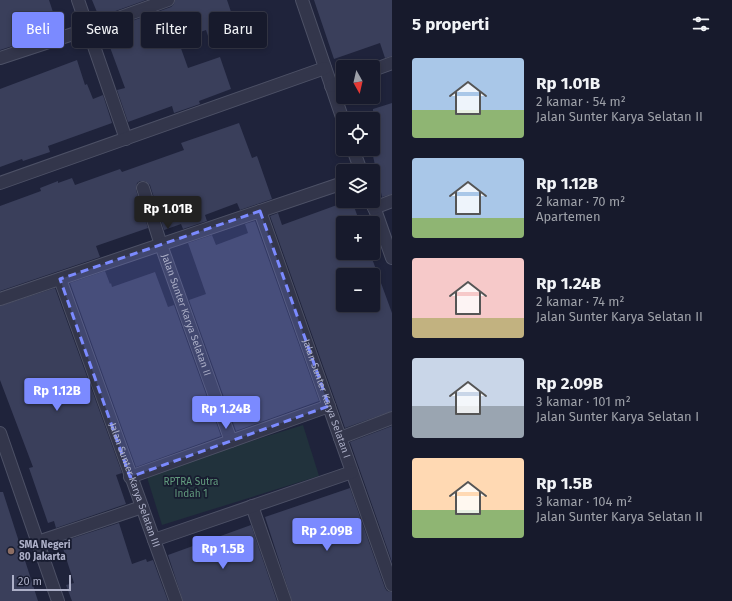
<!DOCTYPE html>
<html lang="id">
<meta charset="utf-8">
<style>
body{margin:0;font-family:"Fira Sans",sans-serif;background:#242738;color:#f1f3f6;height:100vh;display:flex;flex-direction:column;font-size:15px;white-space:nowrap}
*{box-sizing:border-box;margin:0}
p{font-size:13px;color:#9ea1a9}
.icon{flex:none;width:22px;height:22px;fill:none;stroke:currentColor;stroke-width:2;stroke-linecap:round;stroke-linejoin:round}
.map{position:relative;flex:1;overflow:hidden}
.side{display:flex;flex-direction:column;background:#171a2c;width:340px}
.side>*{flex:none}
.banner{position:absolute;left:12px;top:12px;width:320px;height:36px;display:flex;gap:8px}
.needle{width:26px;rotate:172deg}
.buttons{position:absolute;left:336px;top:60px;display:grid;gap:8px}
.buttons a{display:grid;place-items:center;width:44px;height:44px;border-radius:4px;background:#171a2c;box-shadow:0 2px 6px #0003,0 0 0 1px #363848;font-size:20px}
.scale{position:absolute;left:12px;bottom:10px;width:59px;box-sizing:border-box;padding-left:4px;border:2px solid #adb0c8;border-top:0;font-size:11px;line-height:14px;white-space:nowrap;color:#adb0c8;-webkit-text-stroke:3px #181c30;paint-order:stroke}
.price{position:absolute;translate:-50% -34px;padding:0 9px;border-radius:4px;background:#7b8aff;color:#fff;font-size:13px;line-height:26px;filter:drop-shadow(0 1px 2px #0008)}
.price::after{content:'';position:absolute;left:50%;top:24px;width:12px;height:9px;margin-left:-6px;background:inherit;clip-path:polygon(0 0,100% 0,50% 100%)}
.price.selected{background:#222;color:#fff}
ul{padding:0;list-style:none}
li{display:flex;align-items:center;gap:12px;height:100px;padding:0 20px}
li span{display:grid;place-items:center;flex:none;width:112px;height:80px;border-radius:4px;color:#555}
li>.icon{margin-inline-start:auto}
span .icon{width:48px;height:48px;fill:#fffc;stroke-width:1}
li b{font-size:17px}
h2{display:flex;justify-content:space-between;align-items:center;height:48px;padding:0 20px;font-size:17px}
.tag{padding:0 14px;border-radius:4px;background:#171a2c;box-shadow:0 2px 6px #0003,0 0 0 1px #363848;font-size:14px;line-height:36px}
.tag.selected{background:#7b8aff;color:#fff}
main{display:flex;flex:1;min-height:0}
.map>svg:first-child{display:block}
.green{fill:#21323c}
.building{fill:#3a3f5b;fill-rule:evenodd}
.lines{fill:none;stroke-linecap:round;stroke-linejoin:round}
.minor-casing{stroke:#4d5166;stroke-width:14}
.minor{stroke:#33364b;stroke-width:12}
.marked{fill:#7b8aff;fill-opacity:0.2;stroke:#7b8aff;stroke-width:3;stroke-dasharray:8 5;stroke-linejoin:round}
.education-dot{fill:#8d6e63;stroke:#181c30;stroke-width:1.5}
.labels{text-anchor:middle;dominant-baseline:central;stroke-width:3.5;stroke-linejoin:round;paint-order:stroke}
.street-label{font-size:10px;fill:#adb0c8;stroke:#181c30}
.park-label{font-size:10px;fill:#629b7e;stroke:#181c30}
.poi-label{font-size:10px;font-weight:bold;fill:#adb0c8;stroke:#181c30;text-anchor:start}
</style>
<main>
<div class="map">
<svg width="392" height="601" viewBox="0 0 392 601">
<rect width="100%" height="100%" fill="#1f233b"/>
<!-- green -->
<path class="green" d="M 303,425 L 319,476 L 162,525 L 146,474 Z"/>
<!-- building -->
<path class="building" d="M 0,0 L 49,0 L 56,21 L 19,36 L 22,43 L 0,50 Z
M 92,0 L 146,0 L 99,17 Z
M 175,0 L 227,0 L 240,38 L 212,48 L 206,30 L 178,40 L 188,68 L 220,57 L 231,89 L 199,101 L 200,104 L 174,113 L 172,106 L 128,122 L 117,90 L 125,88 L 104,31 L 171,7 L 174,4 Z
M 314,0 L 392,0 L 392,56 L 385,58 L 380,43 L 334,59 Z
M 77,60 L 85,85 L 87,84 L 93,99 L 103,95 L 112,123 L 48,146 L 50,152 L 23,161 L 22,159 L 0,167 L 0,89 Z
M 392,103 L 392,194 L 382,197 L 373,156 L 373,109 Z
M 239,123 L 252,158 L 257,156 L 272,199 L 240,210 L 237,203 L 205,215 L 207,221 L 183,229 L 181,224 L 164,230 L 150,185 L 145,181 L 140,181 L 137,183 L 136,190 L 148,228 L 96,246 L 100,257 L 0,291 L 0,206 L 41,191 L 40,188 L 58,181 L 58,183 L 72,178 L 75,185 L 120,169 L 122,172 L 184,150 L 181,143 Z
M 348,201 L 352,201 L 360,223 L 343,223 L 343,253 L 370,253 L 392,313 L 392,411 L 345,428 L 270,216 L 278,213 L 282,225 ZM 343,275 L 373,275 L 373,305 L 343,305 Z
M 255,221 L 319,401 L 236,431 L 189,300 L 206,294 L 188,243 L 212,235 L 216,245 L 248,233 L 245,224 Z
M 105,271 L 110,284 L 111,283 L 112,287 L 155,272 L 168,307 L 174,305 L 221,436 L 136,467 L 70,283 Z
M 55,288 L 122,473 L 116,475 L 126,504 L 56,528 L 54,521 L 48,523 L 29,468 L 33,467 L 0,380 L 0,306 Z
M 392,426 L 392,562 L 350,442 Z
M 350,488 L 385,588 L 387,591 L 392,592 L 392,601 L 292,601 L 265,517 Z
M 0,492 L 3,492 L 38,601 L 0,601 Z
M 119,523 L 132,564 L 146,559 L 147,562 L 153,560 L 168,601 L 72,601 L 66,585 L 74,583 L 61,542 Z
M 251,525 L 277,601 L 183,601 L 168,555 Z"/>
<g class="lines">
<!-- minor casing -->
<g class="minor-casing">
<g id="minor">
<path d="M 78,0 L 126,139"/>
<path d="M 302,0 L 343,120"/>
<path d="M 0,58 L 88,29 L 168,0"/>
<path d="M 373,70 L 392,63"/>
<path d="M 331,86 L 343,81"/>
<path d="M 353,149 L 361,171"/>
<path d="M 0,183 L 325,68"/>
<path id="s1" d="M 143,188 L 161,245 L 231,441"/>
<path d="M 372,201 L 392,258"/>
<path d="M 374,208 L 392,201"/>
<path id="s2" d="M 260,211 L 392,585"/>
<path id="s3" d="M 60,279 L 176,601"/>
<path d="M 0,299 L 343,183"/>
<path d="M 0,433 L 58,601"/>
<path d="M 340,438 L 392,418"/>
<path d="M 130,477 L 329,406"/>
<path d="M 252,506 L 285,601"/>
<path d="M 154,540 L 352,472"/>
<path d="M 38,542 L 142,507"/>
</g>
</g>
<!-- minor -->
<use href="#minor" class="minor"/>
</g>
<!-- marked area -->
<path class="marked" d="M 260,211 L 329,406 L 130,477 L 60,279 Z"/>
<!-- markers -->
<circle class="education-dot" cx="11" cy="551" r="4"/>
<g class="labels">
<!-- street labels -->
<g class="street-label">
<text stroke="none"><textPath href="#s1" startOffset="134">Jalan Sunter Karya Selatan II</textPath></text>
<text stroke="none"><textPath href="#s2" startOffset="199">Jalan Sunter Karya Selatan I</textPath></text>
<text stroke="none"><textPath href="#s3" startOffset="219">Jalan Sunter Karya Selatan III</textPath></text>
</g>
<!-- park labels -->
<g class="park-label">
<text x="191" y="482">RPTRA Sutra<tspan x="191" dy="12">Indah 1</tspan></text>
</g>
<!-- poi labels -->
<g class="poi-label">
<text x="19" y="545">SMA Negeri<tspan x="19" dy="12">80 Jakarta</tspan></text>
</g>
</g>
</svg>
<div class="buttons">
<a><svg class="needle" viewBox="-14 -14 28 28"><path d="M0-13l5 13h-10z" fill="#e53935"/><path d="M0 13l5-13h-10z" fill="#9ea1a9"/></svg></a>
<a><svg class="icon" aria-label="locate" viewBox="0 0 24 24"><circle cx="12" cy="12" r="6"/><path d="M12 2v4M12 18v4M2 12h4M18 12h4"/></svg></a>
<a><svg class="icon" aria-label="layers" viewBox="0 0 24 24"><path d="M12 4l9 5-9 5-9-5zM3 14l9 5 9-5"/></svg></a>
<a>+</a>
<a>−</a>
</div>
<div class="scale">20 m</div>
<b class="price selected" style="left:168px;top:230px">Rp 1.01B</b>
<b class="price" style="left:57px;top:412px">Rp 1.12B</b>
<b class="price" style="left:226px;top:430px">Rp 1.24B</b>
<b class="price" style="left:327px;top:552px">Rp 2.09B</b>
<b class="price" style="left:223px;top:570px">Rp 1.5B</b>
<div class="banner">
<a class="tag selected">Beli</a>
<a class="tag">Sewa</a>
<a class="tag">Filter</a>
<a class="tag">Baru</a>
</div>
</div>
<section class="side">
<h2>5 properti<svg class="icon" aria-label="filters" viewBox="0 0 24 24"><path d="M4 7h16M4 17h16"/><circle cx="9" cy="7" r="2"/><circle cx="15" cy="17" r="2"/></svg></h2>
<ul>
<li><span style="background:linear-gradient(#a9c7e8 65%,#8fb573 0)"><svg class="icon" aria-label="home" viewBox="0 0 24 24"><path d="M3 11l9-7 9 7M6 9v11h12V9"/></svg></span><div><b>Rp 1.01B</b><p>2 kamar · 54 m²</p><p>Jalan Sunter Karya Selatan II</p></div></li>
<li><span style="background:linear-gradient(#a9c7e8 75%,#8fb573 0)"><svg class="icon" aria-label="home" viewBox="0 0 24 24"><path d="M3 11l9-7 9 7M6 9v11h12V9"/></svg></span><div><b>Rp 1.12B</b><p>2 kamar · 70 m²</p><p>Apartemen</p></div></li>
<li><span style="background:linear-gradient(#f6c9c9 75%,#c2b280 0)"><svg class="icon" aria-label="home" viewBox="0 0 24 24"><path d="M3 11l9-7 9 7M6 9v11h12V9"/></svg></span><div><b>Rp 1.24B</b><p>2 kamar · 74 m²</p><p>Jalan Sunter Karya Selatan II</p></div></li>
<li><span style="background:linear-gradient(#c9d6e8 60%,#9aa5b1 0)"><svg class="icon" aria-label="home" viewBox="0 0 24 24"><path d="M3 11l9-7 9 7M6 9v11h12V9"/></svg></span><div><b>Rp 2.09B</b><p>3 kamar · 101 m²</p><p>Jalan Sunter Karya Selatan I</p></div></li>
<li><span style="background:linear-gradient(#ffd9b3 65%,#8fb573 0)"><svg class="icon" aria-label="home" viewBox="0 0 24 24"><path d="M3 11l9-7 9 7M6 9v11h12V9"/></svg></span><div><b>Rp 1.5B</b><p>3 kamar · 104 m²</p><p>Jalan Sunter Karya Selatan II</p></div></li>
</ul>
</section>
</main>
